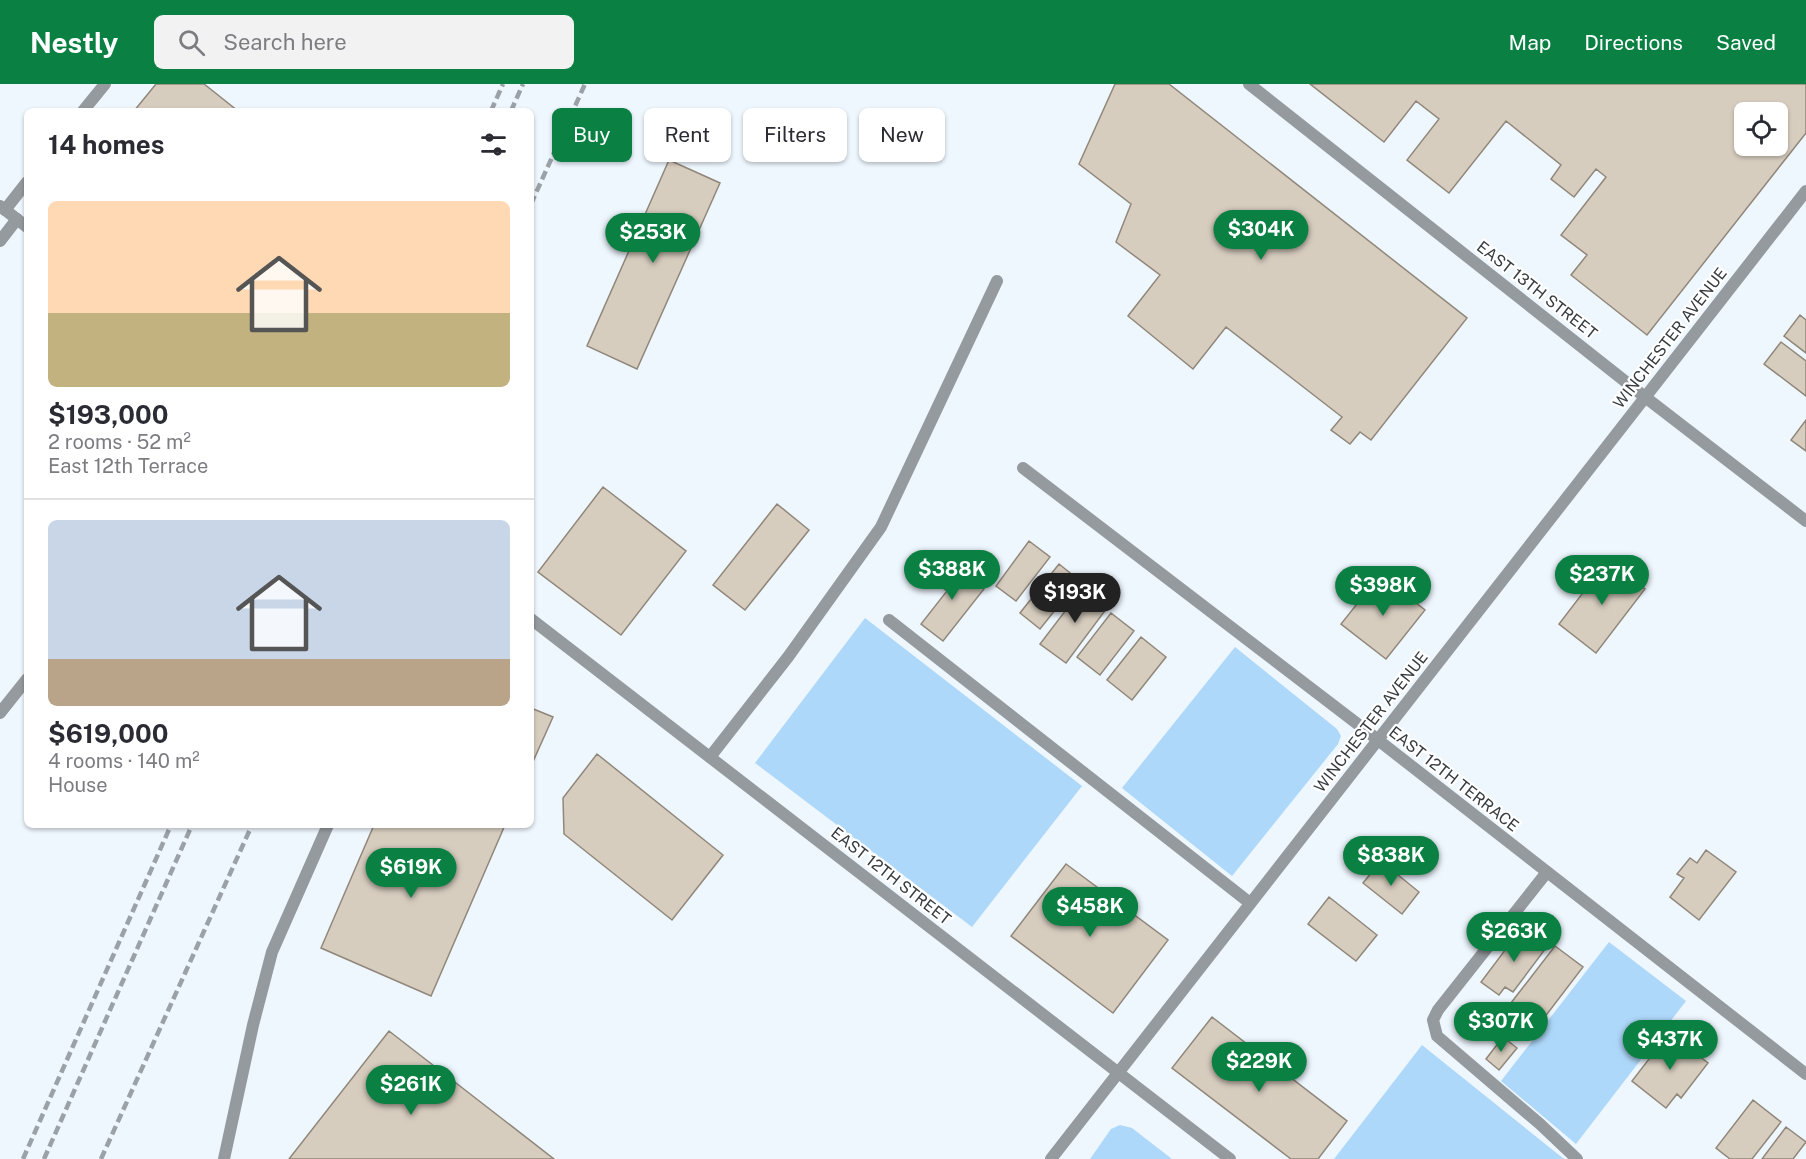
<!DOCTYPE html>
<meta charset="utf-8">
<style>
body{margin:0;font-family:"Public Sans",sans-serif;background:#f2f2f3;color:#2b2b33;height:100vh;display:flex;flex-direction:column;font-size:22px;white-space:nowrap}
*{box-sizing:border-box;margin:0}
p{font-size:20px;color:#7c7c81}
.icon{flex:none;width:33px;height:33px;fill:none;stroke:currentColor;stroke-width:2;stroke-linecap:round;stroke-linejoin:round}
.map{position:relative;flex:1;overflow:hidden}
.details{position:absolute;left:24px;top:24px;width:510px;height:720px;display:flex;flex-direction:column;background:#fff;border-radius:9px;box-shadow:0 2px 4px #0004}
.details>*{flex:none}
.banner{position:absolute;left:552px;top:24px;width:570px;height:54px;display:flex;gap:12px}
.fabs{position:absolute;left:1734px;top:18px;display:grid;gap:12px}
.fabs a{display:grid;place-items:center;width:54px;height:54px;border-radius:9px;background:#fff;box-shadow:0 2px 4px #0004;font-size:30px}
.price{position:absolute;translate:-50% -51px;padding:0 14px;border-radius:21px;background:#0b8043;color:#fff;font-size:20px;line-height:39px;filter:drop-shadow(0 2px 3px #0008)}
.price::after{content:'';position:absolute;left:50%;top:36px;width:18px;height:14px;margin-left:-9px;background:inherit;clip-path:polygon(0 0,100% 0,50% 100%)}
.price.selected{background:#222;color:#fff}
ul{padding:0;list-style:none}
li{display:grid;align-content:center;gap:12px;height:318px;padding:0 24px}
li+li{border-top:2px solid #e1e1e2}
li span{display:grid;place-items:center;height:186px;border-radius:9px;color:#555}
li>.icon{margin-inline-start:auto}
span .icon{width:108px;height:108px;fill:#fffc;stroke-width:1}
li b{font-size:26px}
h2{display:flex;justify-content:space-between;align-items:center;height:72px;padding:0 24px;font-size:26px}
.chip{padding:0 21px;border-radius:9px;background:#fff;box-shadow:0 2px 4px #0004;font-size:21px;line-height:54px}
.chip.selected{background:#0b8043;color:#fff}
header{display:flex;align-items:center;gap:36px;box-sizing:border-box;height:84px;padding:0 30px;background:#0b8043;color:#fff}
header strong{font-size:28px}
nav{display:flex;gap:33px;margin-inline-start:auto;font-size:21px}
.search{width:420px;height:54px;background:#f2f2f3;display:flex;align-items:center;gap:15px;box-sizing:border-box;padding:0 21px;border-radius:9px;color:#7c7c81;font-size:22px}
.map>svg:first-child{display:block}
.green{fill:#aed8fa}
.building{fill:#d7cdbf;stroke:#90877a;stroke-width:1.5;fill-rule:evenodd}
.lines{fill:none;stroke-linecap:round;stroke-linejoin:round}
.service{stroke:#949a9e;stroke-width:12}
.minor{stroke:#949a9e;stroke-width:12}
.tertiary{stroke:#949a9e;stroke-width:12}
.rail{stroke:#9aa1a7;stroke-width:4.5;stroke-dasharray:9 4.5;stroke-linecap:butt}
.labels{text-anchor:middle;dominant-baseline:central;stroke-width:4.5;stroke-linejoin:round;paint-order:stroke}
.street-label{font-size:16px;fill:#363c40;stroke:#fff}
</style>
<header>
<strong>Nestly</strong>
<div class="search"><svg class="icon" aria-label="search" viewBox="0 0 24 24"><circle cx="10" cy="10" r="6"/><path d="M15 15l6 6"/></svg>Search here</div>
<nav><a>Map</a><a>Directions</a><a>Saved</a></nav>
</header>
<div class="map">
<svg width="1806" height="1075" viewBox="0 0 1806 1075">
<rect width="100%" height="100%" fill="#eef6fe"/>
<!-- green -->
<path class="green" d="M 865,534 L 1082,702 L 972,843 L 755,679 Z
M 1235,563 L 1337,645 L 1341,652 L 1338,660 L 1232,792 L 1122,704 Z
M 1609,858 L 1686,917 L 1576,1060 L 1501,997 Z
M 1422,961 L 1564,1075 L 1334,1075 Z
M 1120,1041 L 1132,1044 L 1172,1075 L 1090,1075 L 1111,1045 Z"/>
<!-- building -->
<path class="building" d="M 156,0 L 204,0 L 238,27 L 134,27 Z
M 1115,0 L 1169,0 L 1467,234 L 1371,356 L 1360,348 L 1350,360 L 1331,346 L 1342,333 L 1226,243 L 1193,285 L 1128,232 L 1160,191 L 1116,158 L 1131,120 L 1079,80 Z
M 1310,0 L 1806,0 L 1806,49 L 1647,251 L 1571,191 L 1587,171 L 1561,151 L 1606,93 L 1596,85 L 1574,113 L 1551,95 L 1561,81 L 1506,37 L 1449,109 L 1407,76 L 1439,35 L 1416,17 L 1384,58 ZM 1744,28 L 1778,28 L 1778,62 L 1744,62 Z
M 669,76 L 720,99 L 637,285 L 587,262 Z
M 1800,231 L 1806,236 L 1806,269 L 1784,252 Z
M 1781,258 L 1806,277 L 1806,312 L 1764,280 Z
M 1806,336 L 1806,367 L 1791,356 Z
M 603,403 L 686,467 L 621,551 L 538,488 Z
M 777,420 L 809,446 L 745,526 L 713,501 Z
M 1029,457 L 1050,473 L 1016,517 L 996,502 Z
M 1608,476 L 1645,505 L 1596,569 L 1559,540 Z
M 949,478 L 984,505 L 943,557 L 921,540 L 947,507 L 934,497 Z
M 1059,480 L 1079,496 L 1040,545 L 1020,529 Z
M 1380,491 L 1425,526 L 1386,575 L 1341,540 Z
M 1085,501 L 1110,520 L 1066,579 L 1040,560 Z
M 1111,529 L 1134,547 L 1100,591 L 1077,573 Z
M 1141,553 L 1166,573 L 1132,616 L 1107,596 Z
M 531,624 L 553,633 L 531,682 Z
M 597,670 L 723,771 L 672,836 L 564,750 L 563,714 Z
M 374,741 L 505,741 L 431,912 L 321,864 Z
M 1706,766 L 1736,788 L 1699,836 L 1670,813 L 1684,794 L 1677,790 L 1690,774 L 1697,779 Z
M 1381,777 L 1419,808 L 1402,830 L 1363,799 Z
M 1066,780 L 1168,856 L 1113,929 L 1011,852 Z
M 1329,813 L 1377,851 L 1356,877 L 1308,840 Z
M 1521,845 L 1546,864 L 1513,908 L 1505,903 L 1499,911 L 1481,898 Z
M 1555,862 L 1583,883 L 1544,934 L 1532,925 L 1527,932 L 1511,919 Z
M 1212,933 L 1347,1037 L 1318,1075 L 1291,1075 L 1172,984 Z
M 389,947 L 554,1075 L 289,1075 Z
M 1669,949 L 1708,979 L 1681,1014 L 1677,1010 L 1666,1024 L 1632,997 Z
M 1503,953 L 1517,964 L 1499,986 L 1486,975 Z
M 1753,1016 L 1781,1038 L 1752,1075 L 1730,1075 L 1716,1064 Z
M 1786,1043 L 1806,1058 L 1793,1075 L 1762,1075 Z"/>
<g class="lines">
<!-- service -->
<path class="service" d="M 0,157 L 17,135
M 889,536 L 1250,819
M 710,673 L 788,573 L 881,443 L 997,197
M 1547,788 L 1438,926 L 1433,936 L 1437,952 L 1540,1040 L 1577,1075
M 224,1075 L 253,941 L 272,868 L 328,741"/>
<!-- minor -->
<path class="minor" d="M 1249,0 L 1645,313 L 1806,437
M 83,27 L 105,0
M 5,126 L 27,98
M 1023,384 L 1355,638 L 1806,990
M 0,629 L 27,595
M 1051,1075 L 1806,107"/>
<!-- tertiary -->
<path class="tertiary" d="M 0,122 L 27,143
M 531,535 L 1230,1075"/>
<!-- rail -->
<path class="rail" d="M 491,27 L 503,0
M 511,27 L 523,0
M 531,120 L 585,0
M 23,1075 L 171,741
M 44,1075 L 192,741
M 101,1075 L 252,741"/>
</g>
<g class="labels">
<!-- street labels -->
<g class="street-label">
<text transform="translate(1537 206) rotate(38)">EAST 13TH STREET</text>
<text transform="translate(1670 254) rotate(-52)">WINCHESTER AVENUE</text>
<text transform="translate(1371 638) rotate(-52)">WINCHESTER AVENUE</text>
<text transform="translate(1454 695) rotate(38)">EAST 12TH TERRACE</text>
<text transform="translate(891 792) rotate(38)">EAST 12TH STREET</text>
</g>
</g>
</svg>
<div class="fabs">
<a><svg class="icon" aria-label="locate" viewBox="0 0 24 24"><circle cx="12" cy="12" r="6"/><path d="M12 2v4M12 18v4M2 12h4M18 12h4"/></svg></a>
</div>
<b class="price" style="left:1261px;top:177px">$304K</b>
<b class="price" style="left:653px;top:180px">$253K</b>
<b class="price" style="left:952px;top:517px">$388K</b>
<b class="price" style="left:1602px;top:522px">$237K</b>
<b class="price" style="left:1383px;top:533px">$398K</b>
<b class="price selected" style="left:1075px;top:540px">$193K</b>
<b class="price" style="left:1391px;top:803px">$838K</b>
<b class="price" style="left:411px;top:815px">$619K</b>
<b class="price" style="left:1090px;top:854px">$458K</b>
<b class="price" style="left:1514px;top:879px">$263K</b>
<b class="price" style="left:1501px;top:969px">$307K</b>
<b class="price" style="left:1670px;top:987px">$437K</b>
<b class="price" style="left:1259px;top:1009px">$229K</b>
<b class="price" style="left:411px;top:1032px">$261K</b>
<div class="banner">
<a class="chip selected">Buy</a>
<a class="chip">Rent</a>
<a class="chip">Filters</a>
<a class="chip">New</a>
</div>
<section class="details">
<h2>14 homes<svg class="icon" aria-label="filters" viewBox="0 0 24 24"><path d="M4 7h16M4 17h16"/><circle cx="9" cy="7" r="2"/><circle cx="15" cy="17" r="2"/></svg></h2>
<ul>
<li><span style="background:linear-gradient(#ffd9b3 60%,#c2b280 0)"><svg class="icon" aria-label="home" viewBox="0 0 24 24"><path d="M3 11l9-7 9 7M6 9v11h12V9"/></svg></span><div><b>$193,000</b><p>2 rooms · 52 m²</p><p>East 12th Terrace</p></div></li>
<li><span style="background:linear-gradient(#c9d6e8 75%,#b9a48a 0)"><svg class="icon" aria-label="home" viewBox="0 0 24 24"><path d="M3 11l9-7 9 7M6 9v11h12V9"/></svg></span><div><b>$619,000</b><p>4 rooms · 140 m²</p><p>House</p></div></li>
</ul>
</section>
</div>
